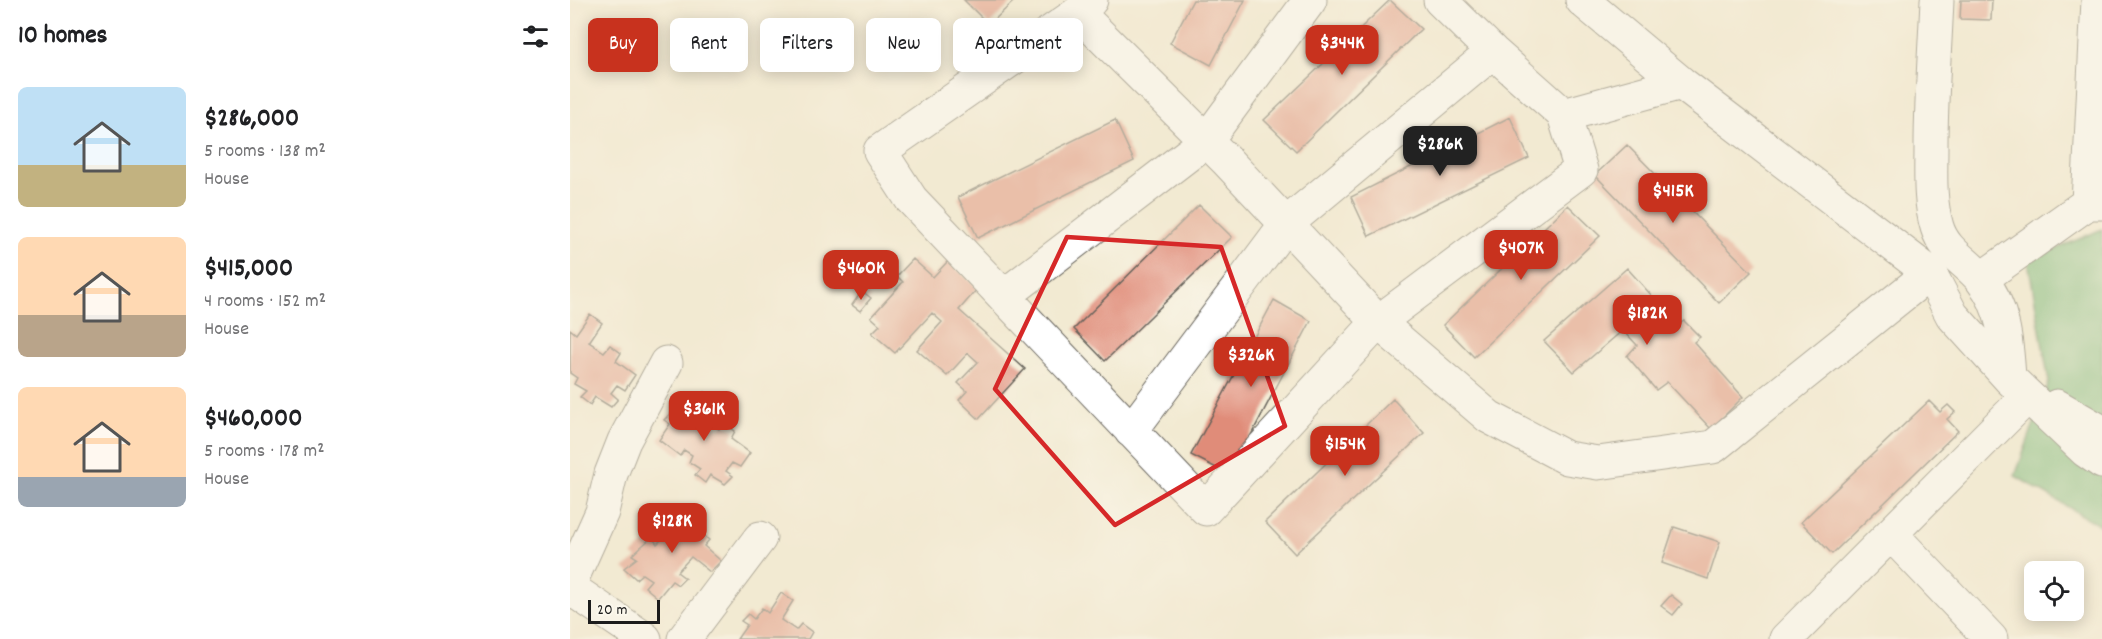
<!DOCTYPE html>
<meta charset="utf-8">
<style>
body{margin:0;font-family:Dekko,sans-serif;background:#f2f2f2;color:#202124;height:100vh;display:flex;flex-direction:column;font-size:22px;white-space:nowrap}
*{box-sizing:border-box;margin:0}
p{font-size:20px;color:#757577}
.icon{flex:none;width:33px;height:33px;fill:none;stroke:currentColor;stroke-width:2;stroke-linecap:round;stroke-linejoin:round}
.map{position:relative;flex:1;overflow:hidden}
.sheet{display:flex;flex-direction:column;background:#fff;width:570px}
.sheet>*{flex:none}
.hud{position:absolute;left:18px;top:18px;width:570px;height:54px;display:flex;gap:12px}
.tools{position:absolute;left:1454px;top:561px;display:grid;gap:12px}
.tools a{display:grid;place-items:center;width:60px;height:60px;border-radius:9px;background:#fff;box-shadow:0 3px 15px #0003;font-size:30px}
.scale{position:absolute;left:18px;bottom:15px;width:72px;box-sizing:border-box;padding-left:6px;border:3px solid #1c1c1c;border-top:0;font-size:16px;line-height:21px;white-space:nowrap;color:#1c1c1c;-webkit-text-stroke:4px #fbf7ec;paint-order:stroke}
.price{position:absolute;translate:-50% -51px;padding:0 14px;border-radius:12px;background:#c8321e;color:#fff;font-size:20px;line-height:39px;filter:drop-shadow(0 2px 3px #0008)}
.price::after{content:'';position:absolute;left:50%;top:36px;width:18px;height:14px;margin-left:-9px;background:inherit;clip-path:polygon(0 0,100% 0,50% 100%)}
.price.current{background:#222;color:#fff}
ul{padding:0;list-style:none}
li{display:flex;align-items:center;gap:18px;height:150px;padding:0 18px}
li span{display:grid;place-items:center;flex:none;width:168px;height:120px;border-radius:9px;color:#555}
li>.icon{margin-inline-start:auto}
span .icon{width:72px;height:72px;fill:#fffc;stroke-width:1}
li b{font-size:26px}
h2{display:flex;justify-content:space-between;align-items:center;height:72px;padding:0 18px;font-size:26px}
.pill{padding:0 21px;border-radius:9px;background:#fff;box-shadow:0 3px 15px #0003;font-size:21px;line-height:54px}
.pill.current{background:#c8321e;color:#fff}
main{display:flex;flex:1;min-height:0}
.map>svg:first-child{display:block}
.forest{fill:#78b879;stroke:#4a6a4a;stroke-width:1.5}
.building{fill:#e08c79}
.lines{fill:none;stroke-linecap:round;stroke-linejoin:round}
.minor-casing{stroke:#67645c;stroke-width:35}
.minor{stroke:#fff;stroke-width:33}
.marked{fill:none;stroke:#d62828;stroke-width:4.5;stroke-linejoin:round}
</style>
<main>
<section class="sheet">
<h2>10 homes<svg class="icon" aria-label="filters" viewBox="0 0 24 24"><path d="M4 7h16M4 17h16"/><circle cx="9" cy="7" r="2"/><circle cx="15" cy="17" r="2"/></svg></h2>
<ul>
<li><span style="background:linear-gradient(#bfe0f5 65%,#c2b280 0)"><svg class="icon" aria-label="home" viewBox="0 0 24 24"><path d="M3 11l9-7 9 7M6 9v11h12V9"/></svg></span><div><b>$286,000</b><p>5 rooms · 138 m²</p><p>House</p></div></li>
<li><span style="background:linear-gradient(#ffd9b3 65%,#b9a48a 0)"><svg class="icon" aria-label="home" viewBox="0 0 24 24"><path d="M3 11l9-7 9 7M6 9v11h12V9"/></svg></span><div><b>$415,000</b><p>4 rooms · 152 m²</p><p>House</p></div></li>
<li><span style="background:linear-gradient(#ffd9b3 75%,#9aa5b1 0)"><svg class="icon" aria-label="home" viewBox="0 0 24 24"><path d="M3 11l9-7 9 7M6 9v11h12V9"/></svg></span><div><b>$460,000</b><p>5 rooms · 178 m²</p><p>House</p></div></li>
</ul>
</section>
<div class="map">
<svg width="1532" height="639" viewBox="0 0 1532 639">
<rect width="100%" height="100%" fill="#fbf7ec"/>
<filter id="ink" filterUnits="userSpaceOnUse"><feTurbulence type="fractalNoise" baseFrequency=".0167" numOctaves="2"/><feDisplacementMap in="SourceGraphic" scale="12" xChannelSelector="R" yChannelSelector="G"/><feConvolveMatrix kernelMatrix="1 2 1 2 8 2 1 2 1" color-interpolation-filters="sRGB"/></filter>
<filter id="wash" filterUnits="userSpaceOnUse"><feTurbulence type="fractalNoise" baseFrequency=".008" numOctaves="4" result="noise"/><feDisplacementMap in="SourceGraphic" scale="24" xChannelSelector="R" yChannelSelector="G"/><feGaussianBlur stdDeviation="1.35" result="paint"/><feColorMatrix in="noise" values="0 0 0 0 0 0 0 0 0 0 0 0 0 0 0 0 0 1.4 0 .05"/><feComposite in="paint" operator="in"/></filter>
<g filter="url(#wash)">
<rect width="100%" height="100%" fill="#f2ead2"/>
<!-- forest -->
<path class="forest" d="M 1532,229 L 1532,527 L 1445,476 L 1479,382 L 1458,261 Z"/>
<g id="blocks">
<!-- building -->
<path class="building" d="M 394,0 L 445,0 L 419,25 Z
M 623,0 L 675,0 L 641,65 L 600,43 Z
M 820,0 L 851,29 L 726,151 L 694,120 Z
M 1391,0 L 1422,0 L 1421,20 L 1390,19 Z
M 940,117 L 959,158 L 799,236 L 781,197 Z
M 545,120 L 564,161 L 408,238 L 388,197 Z
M 1057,145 L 1181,272 L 1149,303 L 1025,175 Z
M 629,205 L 662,237 L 535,361 L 504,329 Z
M 998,205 L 1030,236 L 904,357 L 873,325 Z
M 343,259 L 363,277 L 378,261 L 408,288 L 389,310 L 455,369 L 409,419 L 389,400 L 397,391 L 388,383 L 408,362 L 398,353 L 377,376 L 347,350 L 372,322 L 362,313 L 325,353 L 302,333 L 310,325 L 301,317 L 333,282 L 327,276 Z
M 1057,268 L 1108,325 L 1114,321 L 1130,337 L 1124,342 L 1173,397 L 1141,429 L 1097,382 L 1086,390 L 1057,356 L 1067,345 L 1053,330 L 1004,372 L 974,341 Z
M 292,291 L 301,298 L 290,311 L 282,305 Z
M 704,300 L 741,321 L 660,475 L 621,455 Z
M 20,314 L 32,323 L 19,342 L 34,352 L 40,345 L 51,353 L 46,361 L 65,375 L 55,390 L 47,385 L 41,393 L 48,399 L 41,407 L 25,397 L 20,405 L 10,397 L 16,391 L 4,384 L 7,378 L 0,373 L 0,329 L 6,334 Z
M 135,392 L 146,400 L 134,419 L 149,429 L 154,423 L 165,431 L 161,439 L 180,453 L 170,467 L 162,463 L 156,471 L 163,476 L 155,484 L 140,475 L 135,483 L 125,475 L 130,469 L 119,462 L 122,455 L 114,450 L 110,456 L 89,440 L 100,424 L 94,420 L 101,413 L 107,418 L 115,407 L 121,412 Z
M 823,399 L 854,433 L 725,554 L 695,522 Z
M 1359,401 L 1370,412 L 1378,405 L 1385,412 L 1377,419 L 1388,431 L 1262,554 L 1231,522 Z
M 107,513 L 120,523 L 127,518 L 135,526 L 130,532 L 139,540 L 134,546 L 151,561 L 140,572 L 121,557 L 107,572 L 115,578 L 108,585 L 102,581 L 88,598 L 75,587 L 81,580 L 72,574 L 66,579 L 54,568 L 67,558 L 62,555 L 82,537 L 87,544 L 92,539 L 86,533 Z
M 1104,527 L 1150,542 L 1138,579 L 1092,563 Z
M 211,593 L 223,601 L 211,620 L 226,630 L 231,624 L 242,632 L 238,639 L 167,639 L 177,625 L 171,621 L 178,614 L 184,619 L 192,608 L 198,613 Z
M 1101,595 L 1112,604 L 1103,615 L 1091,606 Z"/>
</g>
</g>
<g filter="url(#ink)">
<use href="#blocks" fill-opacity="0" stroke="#67645c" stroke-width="1.5"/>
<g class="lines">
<!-- minor casing -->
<g class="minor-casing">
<path id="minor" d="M 521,0 L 508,13 L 310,151 L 341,199 L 636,509 L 808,322 L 1011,170 L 994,115 L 923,52 L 870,0
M 1012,0 L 1111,83 L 1360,273 L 1382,315 L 1439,378 L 1516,451 L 1532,462
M 1367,0 C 1365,49 1361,97 1361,146 C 1361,173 1359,201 1367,227 C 1374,251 1396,261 1411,279 C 1434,307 1437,343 1439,378
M 508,13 L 656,160 L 808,322 L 919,417 L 997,458 L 1028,463 L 1143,447 L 1360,273
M 994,115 L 1111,83
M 1518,203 L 1528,0
M 1411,279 L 1518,203 L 1532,203
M 434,296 L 636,141 L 740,0
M 1487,406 L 1532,432
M 561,431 L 716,224 L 923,52
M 1321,534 L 1421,639
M 0,583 L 32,512 L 41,474 L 54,441 L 96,363
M 0,588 L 75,639
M 114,639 L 190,538
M 1216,639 L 1458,396"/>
</g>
<!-- minor -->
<use href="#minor" class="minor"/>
</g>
</g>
<!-- marked area -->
<path d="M0 0H1532V639H0ZM 497,237 L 651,247 L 715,426 L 545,525 L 425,389 Z" fill="#f2ead2" fill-opacity=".55" fill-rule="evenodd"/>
<path class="marked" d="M 497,237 L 651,247 L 715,426 L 545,525 L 425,389 Z"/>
</svg>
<div class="tools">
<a><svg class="icon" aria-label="locate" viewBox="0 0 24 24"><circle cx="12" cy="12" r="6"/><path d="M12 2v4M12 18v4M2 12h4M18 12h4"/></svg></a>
</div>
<div class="scale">20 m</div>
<b class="price" style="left:772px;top:76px">$344K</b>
<b class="price current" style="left:870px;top:177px">$286K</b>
<b class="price" style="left:1103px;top:224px">$415K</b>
<b class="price" style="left:951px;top:281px">$407K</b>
<b class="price" style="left:291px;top:301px">$460K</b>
<b class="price" style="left:1077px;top:346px">$182K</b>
<b class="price" style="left:681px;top:388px">$326K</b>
<b class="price" style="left:134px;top:442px">$361K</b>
<b class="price" style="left:775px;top:477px">$154K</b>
<b class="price" style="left:102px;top:554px">$128K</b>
<div class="hud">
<a class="pill current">Buy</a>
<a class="pill">Rent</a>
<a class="pill">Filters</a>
<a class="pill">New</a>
<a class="pill">Apartment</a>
</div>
</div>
</main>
